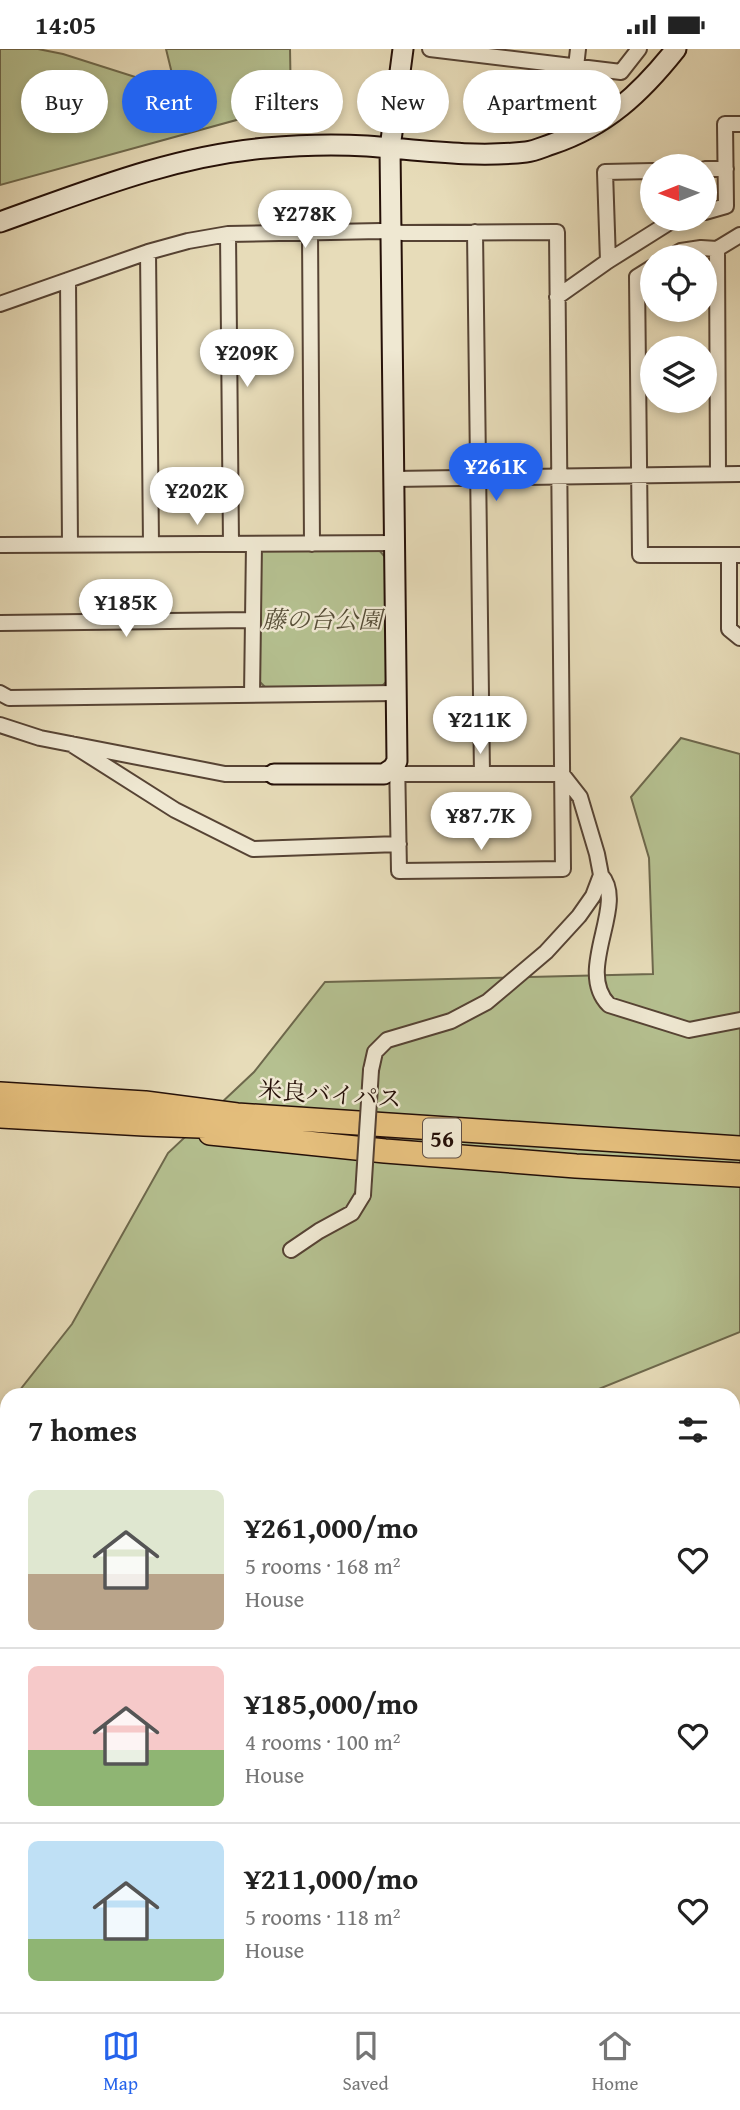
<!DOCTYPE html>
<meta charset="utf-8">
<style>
body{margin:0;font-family:"Gentium Book Plus","Noto Serif JP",serif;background:#f2f2f2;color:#222;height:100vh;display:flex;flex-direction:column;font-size:26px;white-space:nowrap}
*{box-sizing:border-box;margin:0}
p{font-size:23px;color:#767676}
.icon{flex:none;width:38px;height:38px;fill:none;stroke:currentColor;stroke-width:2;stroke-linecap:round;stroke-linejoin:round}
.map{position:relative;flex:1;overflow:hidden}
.side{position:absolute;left:0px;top:1339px;width:740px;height:625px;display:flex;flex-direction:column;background:#fff;border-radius:21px 21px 0 0;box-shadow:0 4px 10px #0003}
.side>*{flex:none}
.banner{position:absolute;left:21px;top:21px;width:698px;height:63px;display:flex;gap:14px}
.needle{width:46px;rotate:269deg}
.controls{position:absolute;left:640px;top:105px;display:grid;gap:14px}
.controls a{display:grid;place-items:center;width:77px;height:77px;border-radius:50%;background:#fff;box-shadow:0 4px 10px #0003;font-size:35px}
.price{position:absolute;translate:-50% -60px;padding:0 16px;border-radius:24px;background:#fff;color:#222;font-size:23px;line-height:46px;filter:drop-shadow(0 2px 4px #0008)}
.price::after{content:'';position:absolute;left:50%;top:42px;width:21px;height:16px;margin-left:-10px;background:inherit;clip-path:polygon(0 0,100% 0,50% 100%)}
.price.active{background:#2563eb;color:#fff}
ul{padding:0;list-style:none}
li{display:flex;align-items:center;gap:21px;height:175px;padding:0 28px}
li+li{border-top:2px solid #e0e0e0}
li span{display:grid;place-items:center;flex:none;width:196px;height:140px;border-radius:10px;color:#555}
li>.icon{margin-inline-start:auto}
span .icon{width:84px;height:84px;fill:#fffc;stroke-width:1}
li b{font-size:30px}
h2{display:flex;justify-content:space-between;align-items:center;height:84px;padding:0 28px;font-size:30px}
.tag{padding:0 24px;border-radius:32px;background:#fff;box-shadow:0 4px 10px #0003;font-size:24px;line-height:63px}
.tag.active{background:#2563eb;color:#fff}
.status{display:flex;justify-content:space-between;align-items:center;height:49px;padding:0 35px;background:#fff;direction:ltr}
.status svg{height:19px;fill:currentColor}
.tab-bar{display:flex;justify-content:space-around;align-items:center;height:98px;border-top:2px solid #e0e0e0;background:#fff;font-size:19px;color:#767676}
.tab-bar a{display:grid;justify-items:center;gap:4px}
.tab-bar .active{color:#2563eb}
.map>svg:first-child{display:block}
.green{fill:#b5c090;stroke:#6d684c;stroke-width:2}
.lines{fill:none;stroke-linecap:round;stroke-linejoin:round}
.street-casing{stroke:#564334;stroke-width:18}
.secondary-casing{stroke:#251008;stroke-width:23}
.primary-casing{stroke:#251008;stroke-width:26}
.street{stroke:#efe8d2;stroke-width:14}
.secondary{stroke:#efe8d2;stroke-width:19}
.primary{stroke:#e4be7c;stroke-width:23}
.street-bridge-casing{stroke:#564334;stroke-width:18;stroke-linecap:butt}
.street-bridge{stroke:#efe8d2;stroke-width:14}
.labels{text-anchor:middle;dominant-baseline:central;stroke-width:5;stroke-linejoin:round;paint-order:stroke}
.shield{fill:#efe8d2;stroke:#625145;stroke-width:2}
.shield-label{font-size:23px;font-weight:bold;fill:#251008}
.park-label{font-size:24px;font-style:italic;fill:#574e38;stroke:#efe8d2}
.street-label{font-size:24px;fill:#251008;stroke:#efe8d2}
</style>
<div class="status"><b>14:05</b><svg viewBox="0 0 49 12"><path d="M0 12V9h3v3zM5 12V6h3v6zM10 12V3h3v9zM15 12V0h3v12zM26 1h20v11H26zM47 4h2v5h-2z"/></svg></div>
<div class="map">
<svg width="740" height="1963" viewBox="0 0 740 1963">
<rect width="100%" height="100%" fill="#e7dcb9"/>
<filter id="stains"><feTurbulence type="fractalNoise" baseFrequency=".00286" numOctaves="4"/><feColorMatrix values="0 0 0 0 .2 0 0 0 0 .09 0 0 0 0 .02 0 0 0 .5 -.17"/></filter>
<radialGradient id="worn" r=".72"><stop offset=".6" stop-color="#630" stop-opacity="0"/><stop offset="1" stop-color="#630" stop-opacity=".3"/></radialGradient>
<!-- green -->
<path class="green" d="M 0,0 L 38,0 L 63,5 L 176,41 L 166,0 L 290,0 L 291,56 L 0,136 Z
M 379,501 L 385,508 L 387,632 L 381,638 L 266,639 L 258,631 L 258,502 Z
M 681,689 L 740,705 L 740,1283 L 584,1346 L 16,1346 L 72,1275 L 168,1104 L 254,1023 L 325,933 L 653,925 L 649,809 L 631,748 Z
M 7,1358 L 7,1525 L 0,1527 L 0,1368 Z"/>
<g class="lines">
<!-- street casing -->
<g class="street-casing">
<path id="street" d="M 430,0 L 621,23 L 639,0
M 576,18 L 578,0
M 705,120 L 726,120
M 705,163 L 726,157 L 725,75 L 740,75
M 310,183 L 312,495
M 475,183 L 482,725
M 228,185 L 231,495
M 717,200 L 718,425
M 148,203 L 151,495
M 670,208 L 681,202 L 701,199 L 717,200 L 740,186
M 608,212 L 605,123 L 653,122
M 653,218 L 637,228 L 640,506 L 740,506
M 68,231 L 70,496
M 557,248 L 608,212 L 670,173 L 682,170
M 0,255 L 148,203 L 188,192 L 228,185 L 381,182 L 403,184 L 557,183 L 563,820 L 399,822 L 397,708
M 394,430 L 740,425
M 0,496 L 395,494
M 729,506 L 729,580 L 740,589
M 0,574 L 252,571
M 0,644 L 9,649 L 396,644
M 252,646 L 254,495
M 0,676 L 40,689 L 225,725 L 274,725
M 71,695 L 175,761 L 253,800 L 399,795
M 601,826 C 628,856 574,921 609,956 L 689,981 L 740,971
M 371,1021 L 375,1003 L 387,991 L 451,972 L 487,953 L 546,903 L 579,867 L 593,847 L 601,826 L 597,805 L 580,748 L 562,725 L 398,725
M 291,1201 L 319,1182 L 352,1164 L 363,1146
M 0,1684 L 7,1686
M 733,1812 L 740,1803
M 0,1930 L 7,1930
M 403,1956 L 502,1963
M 96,1963 L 100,1956
M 596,1963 L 608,1956"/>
</g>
<!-- secondary casing -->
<g class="secondary-casing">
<path id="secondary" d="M 0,173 C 87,142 173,107 266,99 C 299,96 334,95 367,97 C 420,101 473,109 526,103 C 535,102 543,98 552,95 C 606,77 641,44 676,0
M 274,725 L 384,725 L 393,719 L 397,712 L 390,99 L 403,0"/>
</g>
<!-- primary casing -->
<g class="primary-casing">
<path id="primary" d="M 0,1045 L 145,1054 L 237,1066 L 740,1099
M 0,1067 L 144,1075 L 227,1078
M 210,1084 L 385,1102 L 576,1117 L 740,1126"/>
</g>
<!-- street -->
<use href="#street" class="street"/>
<!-- secondary -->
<use href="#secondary" class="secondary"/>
<!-- primary -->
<use href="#primary" class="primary"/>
<!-- street-bridge casing -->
<g class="street-bridge-casing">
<path id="street-bridge" d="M 363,1146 L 371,1021"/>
</g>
<!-- street-bridge -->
<use href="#street-bridge" class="street-bridge"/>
</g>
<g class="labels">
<!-- shield labels -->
<rect class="shield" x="423" y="1069.5" width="38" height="39" rx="5"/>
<g class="shield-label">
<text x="442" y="1089">56</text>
</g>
<!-- park labels -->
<g class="park-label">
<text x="322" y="570">藤の台公園</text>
</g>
<!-- street labels -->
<g class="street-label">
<text transform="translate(330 1045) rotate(4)">米良バイパス</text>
</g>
</g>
<rect width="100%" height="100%" filter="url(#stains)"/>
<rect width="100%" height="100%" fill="url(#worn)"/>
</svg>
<div class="controls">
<a><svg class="needle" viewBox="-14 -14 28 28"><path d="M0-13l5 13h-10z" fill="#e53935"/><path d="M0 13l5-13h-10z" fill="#767676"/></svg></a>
<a><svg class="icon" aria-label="locate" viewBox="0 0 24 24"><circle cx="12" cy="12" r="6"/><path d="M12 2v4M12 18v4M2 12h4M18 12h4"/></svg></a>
<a><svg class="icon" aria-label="layers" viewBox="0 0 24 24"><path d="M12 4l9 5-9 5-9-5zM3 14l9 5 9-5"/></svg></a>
</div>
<b class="price" style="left:305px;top:201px">¥278K</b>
<b class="price" style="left:247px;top:340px">¥209K</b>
<b class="price active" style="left:496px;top:454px">¥261K</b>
<b class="price" style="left:197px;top:478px">¥202K</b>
<b class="price" style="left:126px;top:590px">¥185K</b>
<b class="price" style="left:480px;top:707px">¥211K</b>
<b class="price" style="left:481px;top:803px">¥87.7K</b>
<div class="banner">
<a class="tag">Buy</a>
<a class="tag active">Rent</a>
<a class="tag">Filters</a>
<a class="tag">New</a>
<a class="tag">Apartment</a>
</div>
<section class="side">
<h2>7 homes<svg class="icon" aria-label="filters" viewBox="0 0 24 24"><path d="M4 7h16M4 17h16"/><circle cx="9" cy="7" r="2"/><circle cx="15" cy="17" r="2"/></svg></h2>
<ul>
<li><span style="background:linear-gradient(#dfe7d0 60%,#b9a48a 0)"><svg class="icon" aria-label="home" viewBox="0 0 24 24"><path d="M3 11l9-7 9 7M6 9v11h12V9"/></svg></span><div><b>¥261,000/mo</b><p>5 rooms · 168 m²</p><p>House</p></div><svg class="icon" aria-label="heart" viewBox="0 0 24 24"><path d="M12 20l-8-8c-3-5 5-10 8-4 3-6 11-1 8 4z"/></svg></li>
<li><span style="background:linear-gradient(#f6c9c9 60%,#8fb573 0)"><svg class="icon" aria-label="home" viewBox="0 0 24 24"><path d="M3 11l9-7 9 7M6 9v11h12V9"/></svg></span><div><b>¥185,000/mo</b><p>4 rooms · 100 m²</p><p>House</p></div><svg class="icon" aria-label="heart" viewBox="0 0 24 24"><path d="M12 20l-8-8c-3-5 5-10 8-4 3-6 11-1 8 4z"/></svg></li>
<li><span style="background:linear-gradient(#bfe0f5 70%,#8fb573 0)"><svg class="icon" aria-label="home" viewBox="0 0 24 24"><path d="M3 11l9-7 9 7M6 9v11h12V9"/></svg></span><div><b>¥211,000/mo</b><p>5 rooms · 118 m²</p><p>House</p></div><svg class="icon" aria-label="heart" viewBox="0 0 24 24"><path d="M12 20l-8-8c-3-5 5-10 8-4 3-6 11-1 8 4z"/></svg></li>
</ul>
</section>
</div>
<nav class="tab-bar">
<a class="active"><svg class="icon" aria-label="map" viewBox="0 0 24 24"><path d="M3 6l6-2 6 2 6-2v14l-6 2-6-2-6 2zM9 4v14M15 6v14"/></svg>Map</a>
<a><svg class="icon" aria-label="saved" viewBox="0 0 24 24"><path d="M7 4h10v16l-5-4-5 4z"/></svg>Saved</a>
<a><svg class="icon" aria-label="home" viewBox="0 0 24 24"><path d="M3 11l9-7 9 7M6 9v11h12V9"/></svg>Home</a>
</nav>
